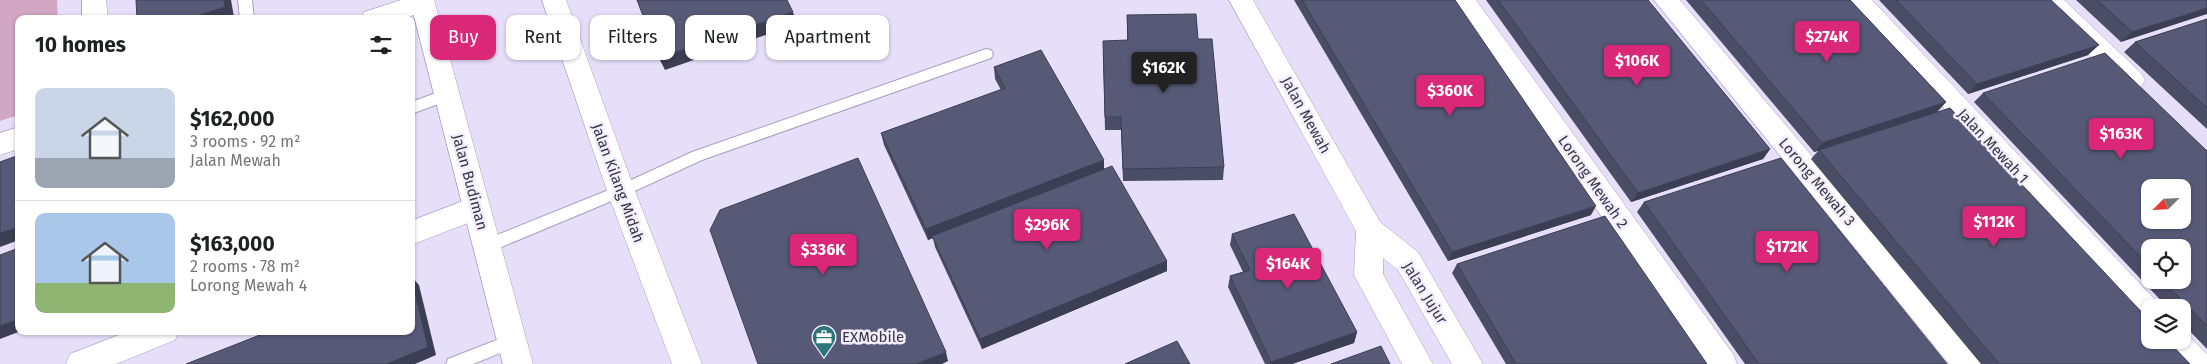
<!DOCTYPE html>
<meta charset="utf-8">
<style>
body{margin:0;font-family:"Fira Sans",sans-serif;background:#f6f6f6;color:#202124;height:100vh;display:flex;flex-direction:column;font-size:19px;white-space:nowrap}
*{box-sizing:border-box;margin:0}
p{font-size:16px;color:#757577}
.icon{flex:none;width:28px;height:28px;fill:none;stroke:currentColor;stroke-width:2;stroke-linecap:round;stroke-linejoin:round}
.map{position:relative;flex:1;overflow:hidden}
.side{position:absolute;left:15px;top:15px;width:400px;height:320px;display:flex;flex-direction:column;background:#fff;border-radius:10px;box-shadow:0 1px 4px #0004}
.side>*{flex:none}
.top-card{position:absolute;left:430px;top:15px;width:475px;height:45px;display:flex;gap:10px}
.needle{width:32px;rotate:246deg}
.buttons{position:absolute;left:2141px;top:179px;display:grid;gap:10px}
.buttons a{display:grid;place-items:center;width:50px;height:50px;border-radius:10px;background:#fff;box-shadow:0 1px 4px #0004;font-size:25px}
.price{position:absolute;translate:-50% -42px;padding:0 11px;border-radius:5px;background:#db2777;color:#fff;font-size:16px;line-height:32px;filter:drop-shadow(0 1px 2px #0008)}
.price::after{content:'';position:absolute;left:50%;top:30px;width:15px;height:11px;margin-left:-8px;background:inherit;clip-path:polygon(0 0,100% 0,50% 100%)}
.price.current{background:#222;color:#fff}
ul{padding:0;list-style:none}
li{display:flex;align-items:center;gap:15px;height:125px;padding:0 20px}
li+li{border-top:1px solid #e0e0e0}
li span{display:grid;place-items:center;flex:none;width:140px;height:100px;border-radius:10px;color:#555}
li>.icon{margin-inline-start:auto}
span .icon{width:60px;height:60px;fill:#fffc;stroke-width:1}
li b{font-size:21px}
h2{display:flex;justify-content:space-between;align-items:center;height:60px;padding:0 20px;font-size:21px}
.pill{padding:0 18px;border-radius:10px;background:#fff;box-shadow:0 1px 4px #0004;font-size:18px;line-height:45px}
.pill.current{background:#db2777;color:#fff}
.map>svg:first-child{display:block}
.green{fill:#d1a7c4}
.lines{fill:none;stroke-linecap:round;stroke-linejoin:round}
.service-casing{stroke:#a89ebf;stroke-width:2}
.minor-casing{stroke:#a89ebf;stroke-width:1}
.tertiary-casing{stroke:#a89ebf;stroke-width:1}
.service{fill:#fff;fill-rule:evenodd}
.minor{fill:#fff;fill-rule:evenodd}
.tertiary{fill:#fff;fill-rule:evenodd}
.wall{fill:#4a4d66;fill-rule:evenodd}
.shaded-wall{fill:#3c3f53}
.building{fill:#565a77;stroke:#3c3f53;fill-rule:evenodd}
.labels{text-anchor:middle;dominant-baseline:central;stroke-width:5;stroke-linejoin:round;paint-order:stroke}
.street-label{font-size:15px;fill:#393543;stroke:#f2eefc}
.poi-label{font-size:15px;fill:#393543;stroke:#f2eefc;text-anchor:start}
</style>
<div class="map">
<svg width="2207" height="364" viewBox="0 0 2207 364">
<rect width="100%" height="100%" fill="#e7dffa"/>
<!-- green -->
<path class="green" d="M 0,0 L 57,0 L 58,19 L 19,19 L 19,115 L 0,121 Z"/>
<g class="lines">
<!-- service casing -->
<g class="service-casing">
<path id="service" d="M 238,0 L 252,0 L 254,19 L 240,19 Z
M 986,49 L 991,50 L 993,54 L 991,58 L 702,160 L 626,195 L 492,251 L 487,253 L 482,251 L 479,246 L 482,241 L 616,187 L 692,152 Z
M 447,89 L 452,91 L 454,95 L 452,99 L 411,114 L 411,102 Z
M 512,334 L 518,336 L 520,341 L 518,346 L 473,364 L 446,364 L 448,359 Z"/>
</g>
<!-- minor casing -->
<g class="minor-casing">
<path id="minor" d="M 82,0 L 106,0 L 108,19 L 82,19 Z
M 401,0 L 434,0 L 435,2 L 432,9 L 402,19 L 361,19 L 364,12 Z
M 542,0 L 566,0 L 635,191 L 702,364 L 672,364 L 607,191 Z
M 1451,0 L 1476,0 L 1733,354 L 1737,364 L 1704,364 Z
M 1654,0 L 1680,0 L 1979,354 L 1983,364 L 1949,364 Z
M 1845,0 L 1872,0 L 2160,305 L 2162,308 L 2150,308 L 2150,327 L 2140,323 Z
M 2036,0 L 2064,0 L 2141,73 L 2145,80 L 2141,87 L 2132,90 L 2123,87 L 2039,7 Z
M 19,127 L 19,149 L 0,155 L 0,133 Z
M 476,196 L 486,200 L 490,208 L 486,216 L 411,245 L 411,221 Z
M 2182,330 L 2207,354 L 2207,364 L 2176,364 L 2163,350 L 2159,340 L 2182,340 Z
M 129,331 L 179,331 L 175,340 L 116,364 L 66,364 L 70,354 Z"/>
</g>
<!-- tertiary casing -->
<g class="tertiary-casing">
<path id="tertiary" d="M 410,0 L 434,0 L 533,364 L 503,364 Z
M 1229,0 L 1253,0 L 1380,222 L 1418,252 L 1483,364 L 1452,364 L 1398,270 L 1383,258 L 1383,274 L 1433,364 L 1402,364 L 1354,275 L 1356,231 Z"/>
</g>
<!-- service -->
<use href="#service" class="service"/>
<!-- minor -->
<use href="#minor" class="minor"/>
<!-- tertiary -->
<use href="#tertiary" class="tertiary"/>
</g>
<!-- wall -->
<path class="wall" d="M 1294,0 L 1455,0 L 1591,215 L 1448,261 Z
M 1486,0 L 1648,0 L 1770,149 L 1763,159 L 1631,202 Z
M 1686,0 L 1850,0 L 1946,102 L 1937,112 L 2190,364 L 1981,364 L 1811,159 L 1818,151 L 1814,152 Z
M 1879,0 L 2051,0 L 2088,55 L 1968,94 Z
M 2076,0 L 2207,0 L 2121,42 Z
M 1127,15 L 1198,39 L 1224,167 L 1223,180 L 1123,181 L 1121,130 L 1105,130 L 1103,54 L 1127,40 Z
M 2207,19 L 2207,129 L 2124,52 L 2135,42 Z
M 994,67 L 1104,169 L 1167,261 L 1167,271 L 982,349 L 935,247 L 933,238 L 928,240 L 884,145 L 881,133 L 1001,90 L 995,79 Z
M 1983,93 L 2207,151 L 2207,349 L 2182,323 L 2182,308 L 2168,308 L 1974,102 ZM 2150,248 L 2182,280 L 2150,280 Z
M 1644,202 L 1947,364 L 1745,364 L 1637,212 Z
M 1232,234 L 1357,332 L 1354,343 L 1292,364 L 1265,364 L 1228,287 L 1230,276 L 1243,272 L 1230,245 Z
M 1457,264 L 1707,364 L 1506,364 L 1452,273 Z"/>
<!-- shaded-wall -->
<path class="shaded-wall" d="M 224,0 L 231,0 L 234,17 L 229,19 L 188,19 Z
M 2207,8 L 2207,14 L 2121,42 L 2132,32 Z
M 793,12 L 797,24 L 665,70 L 659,58 Z
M 2099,45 L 2088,55 L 1968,94 L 1977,84 Z
M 1946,102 L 1937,112 L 1819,150 L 1814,152 L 1822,143 Z
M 1770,149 L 1763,159 L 1631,202 L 1638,193 Z
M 1104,160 L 1104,171 L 928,240 L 926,229 Z
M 1596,206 L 1591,215 L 1448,261 L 1452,252 Z
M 19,227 L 19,240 L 0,247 L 0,233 Z
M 1167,261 L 1167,271 L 982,349 L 980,339 Z
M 411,276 L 419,285 L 436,355 L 415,364 L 387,364 Z
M 19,319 L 19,331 L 21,331 L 0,339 L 0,326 Z
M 1357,332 L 1354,343 L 1292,364 L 1271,364 L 1271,362 Z
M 946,352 L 948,361 L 942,364 L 916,364 Z"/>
<!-- building -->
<path class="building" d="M 136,0 L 224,0 L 225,7 L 188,19 L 137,19 Z
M 637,0 L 787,0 L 793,12 L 659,58 Z
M 1302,0 L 1455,0 L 1596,206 L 1452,252 Z
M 1498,0 L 1648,0 L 1770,149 L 1638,193 Z
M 1701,0 L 1850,0 L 1946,102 L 1822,143 Z
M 1896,0 L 2051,0 L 2099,45 L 1977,84 Z
M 2097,0 L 2207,0 L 2207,8 L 2132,32 Z
M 1196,14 L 1198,39 L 1212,39 L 1224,167 L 1123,169 L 1121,117 L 1105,117 L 1103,41 L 1128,40 L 1127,15 Z
M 2207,19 L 2207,108 L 2135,42 Z
M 1041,50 L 1104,160 L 926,229 L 881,133 L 1005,88 L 994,67 Z
M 2105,53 L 2207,151 L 2207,326 L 2162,280 L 2182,280 L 2182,248 L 2150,248 L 2150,267 L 1983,93 ZM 2150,188 L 2182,188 L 2182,220 L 2150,220 Z
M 1950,108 L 2150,321 L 2150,340 L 2167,340 L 2190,364 L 1999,364 L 1819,150 Z
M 19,155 L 19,227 L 0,233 L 0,162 Z
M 858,158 L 946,352 L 916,364 L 758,364 L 710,230 L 720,210 Z
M 1781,158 L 1947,364 L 1759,364 L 1644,202 Z
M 1112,166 L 1167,261 L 980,339 L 932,236 Z
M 1294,214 L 1357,332 L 1271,362 L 1230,276 L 1250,270 L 1232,234 Z
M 1605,216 L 1707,364 L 1516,364 L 1457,264 Z
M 19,248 L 19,319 L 0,326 L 0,255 Z
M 411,276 L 428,347 L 387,364 L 186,364 L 270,331 L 411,331 Z
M 1177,341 L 1190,364 L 1125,364 Z
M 1381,346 L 1390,364 L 1331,364 Z"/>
<!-- icons -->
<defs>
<g id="office-pin" transform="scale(1.25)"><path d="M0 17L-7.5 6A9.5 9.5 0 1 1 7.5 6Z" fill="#2c757b" stroke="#f2eefc"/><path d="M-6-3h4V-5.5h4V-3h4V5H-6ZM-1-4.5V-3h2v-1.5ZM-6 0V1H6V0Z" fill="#fff"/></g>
</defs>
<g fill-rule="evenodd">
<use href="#office-pin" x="824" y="337"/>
</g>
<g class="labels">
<!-- street labels -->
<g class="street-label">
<text transform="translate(1306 115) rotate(61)">Jalan Mewah</text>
<text transform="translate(1993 146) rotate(47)">Jalan Mewah 1</text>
<text transform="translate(470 182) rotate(75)">Jalan Budiman</text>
<text transform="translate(1593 182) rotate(55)">Lorong Mewah 2</text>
<text transform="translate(1817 182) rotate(50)">Lorong Mewah 3</text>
<text transform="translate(618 183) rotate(70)">Jalan Kilang Midah</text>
<text transform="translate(1425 293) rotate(58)">Jalan Jujur</text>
</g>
<!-- poi labels -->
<g class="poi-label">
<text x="842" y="337">EXMobile</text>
</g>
</g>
</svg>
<div class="buttons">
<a><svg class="needle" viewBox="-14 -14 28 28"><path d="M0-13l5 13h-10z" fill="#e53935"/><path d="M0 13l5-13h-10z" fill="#757577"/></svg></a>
<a><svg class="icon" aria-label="locate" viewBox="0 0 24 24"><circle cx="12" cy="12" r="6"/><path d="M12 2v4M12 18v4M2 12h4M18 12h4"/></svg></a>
<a><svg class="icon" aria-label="layers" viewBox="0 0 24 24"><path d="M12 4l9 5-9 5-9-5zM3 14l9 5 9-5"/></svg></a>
</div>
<b class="price" style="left:1827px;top:63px">$274K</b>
<b class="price" style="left:1637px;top:87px">$106K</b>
<b class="price current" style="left:1164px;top:94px">$162K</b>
<b class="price" style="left:1450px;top:117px">$360K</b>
<b class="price" style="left:2121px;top:160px">$163K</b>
<b class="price" style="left:1994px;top:248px">$112K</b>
<b class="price" style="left:1047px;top:251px">$296K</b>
<b class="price" style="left:1787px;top:273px">$172K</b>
<b class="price" style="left:823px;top:276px">$336K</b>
<b class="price" style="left:1288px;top:290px">$164K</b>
<div class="top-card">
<a class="pill current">Buy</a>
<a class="pill">Rent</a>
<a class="pill">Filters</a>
<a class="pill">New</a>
<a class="pill">Apartment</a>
</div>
<section class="side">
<h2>10 homes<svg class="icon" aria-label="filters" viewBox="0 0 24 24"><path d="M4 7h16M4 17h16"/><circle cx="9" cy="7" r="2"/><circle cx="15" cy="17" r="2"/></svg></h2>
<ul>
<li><span style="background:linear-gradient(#c9d6e8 70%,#9aa5b1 0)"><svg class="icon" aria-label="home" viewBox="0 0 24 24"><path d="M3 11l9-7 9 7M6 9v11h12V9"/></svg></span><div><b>$162,000</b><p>3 rooms · 92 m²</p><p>Jalan Mewah</p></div></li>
<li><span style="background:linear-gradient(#a9c7e8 70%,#8fb573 0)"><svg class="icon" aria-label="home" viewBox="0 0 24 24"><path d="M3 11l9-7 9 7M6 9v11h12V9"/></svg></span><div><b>$163,000</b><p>2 rooms · 78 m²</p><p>Lorong Mewah 4</p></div></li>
</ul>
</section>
</div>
